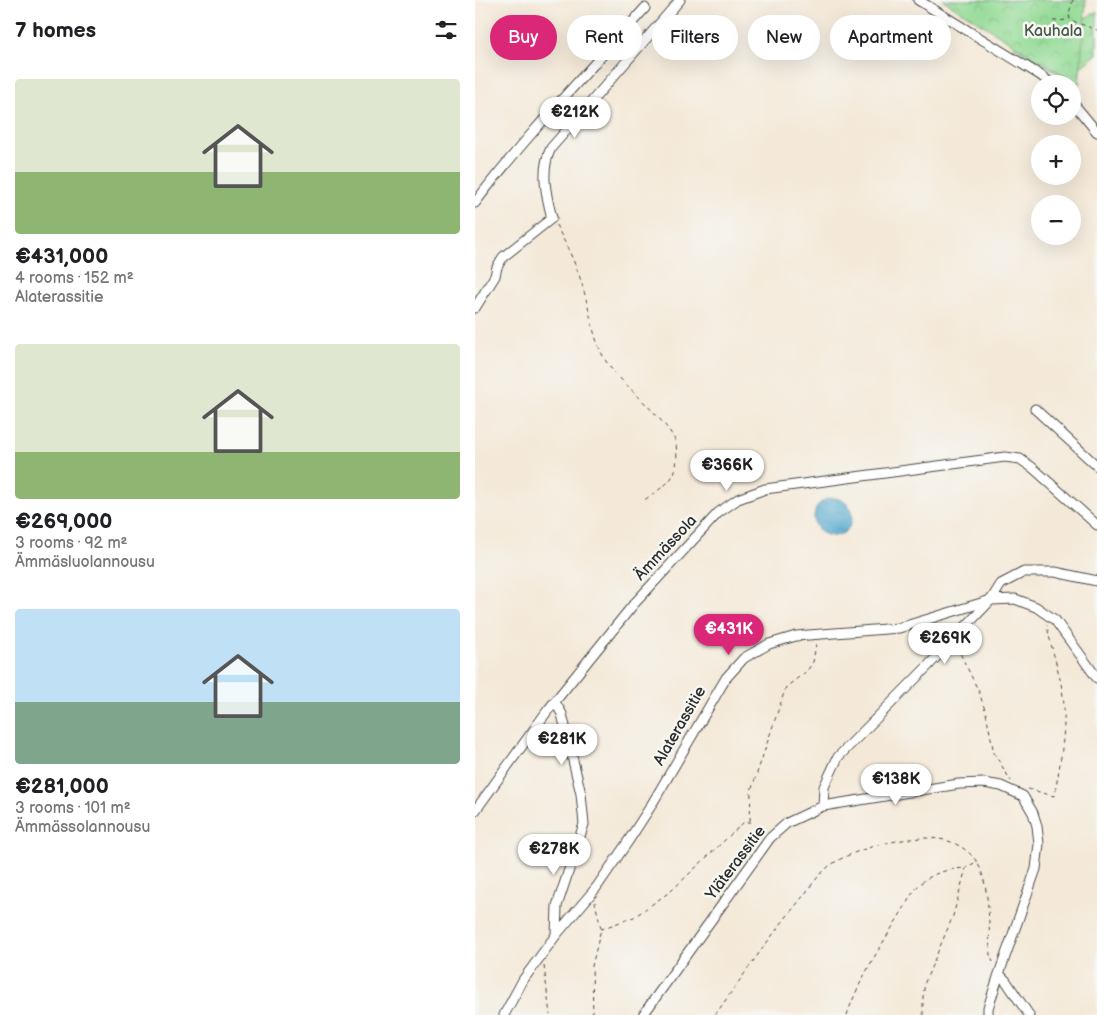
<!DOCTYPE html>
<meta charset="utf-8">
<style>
body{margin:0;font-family:"Balsamiq Sans",sans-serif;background:#f6f6f6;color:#202124;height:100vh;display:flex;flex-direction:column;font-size:19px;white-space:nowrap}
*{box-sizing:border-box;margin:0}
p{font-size:16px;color:#757577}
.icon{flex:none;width:28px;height:28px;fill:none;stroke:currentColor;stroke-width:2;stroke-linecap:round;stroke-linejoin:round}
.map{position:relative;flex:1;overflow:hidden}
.side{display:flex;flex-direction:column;background:#fff;width:475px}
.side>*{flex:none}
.banner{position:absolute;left:15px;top:15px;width:475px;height:45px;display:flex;gap:10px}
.tools{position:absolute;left:556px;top:75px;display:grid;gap:10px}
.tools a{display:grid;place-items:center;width:50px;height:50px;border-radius:50%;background:#fff;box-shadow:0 5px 20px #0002;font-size:25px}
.price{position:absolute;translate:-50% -42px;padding:0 11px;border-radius:18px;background:#fff;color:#222;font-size:16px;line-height:32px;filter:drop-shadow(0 1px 2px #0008)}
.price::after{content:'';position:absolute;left:50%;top:30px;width:15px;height:11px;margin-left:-8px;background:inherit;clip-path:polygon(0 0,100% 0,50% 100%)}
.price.current{background:#db2777;color:#fff}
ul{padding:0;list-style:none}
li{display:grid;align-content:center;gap:10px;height:265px;padding:0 15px}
li span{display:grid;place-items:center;height:155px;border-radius:5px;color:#555}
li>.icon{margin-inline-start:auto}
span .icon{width:90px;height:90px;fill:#fffc;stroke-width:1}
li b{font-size:21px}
h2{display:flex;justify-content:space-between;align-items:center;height:60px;padding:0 15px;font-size:21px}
.chip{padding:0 18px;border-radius:22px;background:#fff;box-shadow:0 5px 20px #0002;font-size:18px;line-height:45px}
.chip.current{background:#db2777;color:#fff}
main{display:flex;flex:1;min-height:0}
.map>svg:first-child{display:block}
.wetland{fill:url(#wetland-marsh);stroke:#5f8260}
.park{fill:url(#park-crowns);stroke:#5f8260}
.water{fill:url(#water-ripples);stroke:#3e697c}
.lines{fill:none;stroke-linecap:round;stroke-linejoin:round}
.minor-casing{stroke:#494845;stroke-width:11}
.path{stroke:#494845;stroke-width:1;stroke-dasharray:4 4;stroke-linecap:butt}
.minor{stroke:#fff;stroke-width:9}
.labels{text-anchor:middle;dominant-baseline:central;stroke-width:5;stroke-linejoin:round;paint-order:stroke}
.park-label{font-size:16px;fill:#455745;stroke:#f6f6f2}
.street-label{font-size:16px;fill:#2b2b2b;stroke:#f6f6f2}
</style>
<main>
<section class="side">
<h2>7 homes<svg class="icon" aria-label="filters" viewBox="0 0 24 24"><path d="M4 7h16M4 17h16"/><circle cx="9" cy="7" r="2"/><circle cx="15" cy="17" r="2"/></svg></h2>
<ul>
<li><span style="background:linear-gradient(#dfe7d0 60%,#8fb573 0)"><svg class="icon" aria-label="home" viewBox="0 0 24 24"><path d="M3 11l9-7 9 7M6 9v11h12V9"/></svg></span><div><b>€431,000</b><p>4 rooms · 152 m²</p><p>Alaterassitie</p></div></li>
<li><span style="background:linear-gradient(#dfe7d0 70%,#8fb573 0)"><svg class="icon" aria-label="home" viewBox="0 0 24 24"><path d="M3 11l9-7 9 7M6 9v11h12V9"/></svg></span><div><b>€269,000</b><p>3 rooms · 92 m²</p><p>Ämmäsluolannousu</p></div></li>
<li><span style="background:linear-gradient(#bfe0f5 60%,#7fa58c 0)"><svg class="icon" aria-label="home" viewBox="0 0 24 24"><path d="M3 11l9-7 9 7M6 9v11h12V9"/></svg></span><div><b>€281,000</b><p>3 rooms · 101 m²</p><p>Ämmässolannousu</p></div></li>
</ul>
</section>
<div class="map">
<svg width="622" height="1015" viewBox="0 0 622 1015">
<defs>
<pattern id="wetland-marsh" width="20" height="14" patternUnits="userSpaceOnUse" patternTransform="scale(1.25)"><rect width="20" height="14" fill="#93da94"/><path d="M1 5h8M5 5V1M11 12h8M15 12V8" fill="none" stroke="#7fbb80"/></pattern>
<pattern id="park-crowns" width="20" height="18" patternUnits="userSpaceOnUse" patternTransform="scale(1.25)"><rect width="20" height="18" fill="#93da94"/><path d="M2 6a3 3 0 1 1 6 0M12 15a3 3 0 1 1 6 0" fill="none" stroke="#7fbb80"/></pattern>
<pattern id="water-ripples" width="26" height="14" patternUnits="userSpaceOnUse" patternTransform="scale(1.25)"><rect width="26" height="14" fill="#51a7ce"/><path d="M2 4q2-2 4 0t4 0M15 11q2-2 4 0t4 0" fill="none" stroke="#4388a7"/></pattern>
</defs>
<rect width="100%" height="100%" fill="#f6f6f2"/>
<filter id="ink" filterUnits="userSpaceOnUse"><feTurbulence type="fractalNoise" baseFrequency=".02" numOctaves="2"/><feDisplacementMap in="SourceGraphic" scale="10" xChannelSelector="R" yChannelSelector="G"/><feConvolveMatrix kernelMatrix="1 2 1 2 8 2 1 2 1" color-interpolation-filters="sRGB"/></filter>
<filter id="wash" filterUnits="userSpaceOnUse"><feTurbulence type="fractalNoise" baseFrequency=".0096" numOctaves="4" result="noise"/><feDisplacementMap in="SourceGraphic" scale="20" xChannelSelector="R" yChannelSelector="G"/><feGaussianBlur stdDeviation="1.12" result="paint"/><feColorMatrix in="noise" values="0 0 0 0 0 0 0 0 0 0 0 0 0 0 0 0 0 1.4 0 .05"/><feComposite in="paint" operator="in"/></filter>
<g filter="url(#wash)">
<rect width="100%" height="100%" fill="#f4e9d8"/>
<!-- wetland -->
<path class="wetland" d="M 622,11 L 622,54 L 601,71 L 598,82 L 540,47 L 537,31 L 602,23 Z"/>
<!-- park -->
<path class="park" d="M 468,0 L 611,0 L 604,85 Z"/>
<!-- water -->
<path class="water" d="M339 517a19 19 0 1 1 38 0a19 19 0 1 1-38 0Z"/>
</g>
<g filter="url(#ink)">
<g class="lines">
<!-- minor casing -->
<g class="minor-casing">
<path id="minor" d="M 443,0 L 565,75 L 577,84
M 598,103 L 622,132
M 0,203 C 52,134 113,72 170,8
M 0,308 L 20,276 L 22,267 L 28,257 L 77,218 C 71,195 65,170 76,148 L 205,0
M 560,409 L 622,466
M 80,702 L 87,714 L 106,794 L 109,824 L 82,906 L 81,935
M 348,806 L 349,787 L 363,757 L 450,669 L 516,600 L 526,584 L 549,572 L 580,572 L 622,581
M 0,811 L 73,710 L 158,605 L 243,513 L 263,499 L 290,489 L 530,457 L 545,459 L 558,468 L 622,525
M 524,974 L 531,981 L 554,1015
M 29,1015 L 48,980 L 81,935 L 121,888 L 152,843 L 174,809 L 251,678 L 269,658 L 294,644 L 321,636 L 424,628 L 516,600 L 540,599 L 561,607 L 580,620 L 622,678
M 168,1015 L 295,838 L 312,823 L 348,806 L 484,784 L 509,783 L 526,786 L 548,796 L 558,813 L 562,826 L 564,844 L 561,869 L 524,974 L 513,1008 L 513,1015"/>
</g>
<!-- path -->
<path class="path" d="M 598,0 L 594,13 L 595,20 L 622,30
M 578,21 L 594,20
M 81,225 C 93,248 104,270 110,295 C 117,320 119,346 135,367 C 147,383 199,427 201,444 C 205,480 194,482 168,501
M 482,647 L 504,692 L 511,713 L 519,753 L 536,781
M 553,789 L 579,796 C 585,769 592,723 588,696 C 585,672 576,649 572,625
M 275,821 L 276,791 L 311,687 L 332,671 L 338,662 L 341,644
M 126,929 L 159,917 L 196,891 L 269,822 L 275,822 L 289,833
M 69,966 L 75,1015
M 118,1015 L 117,966 L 126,929 L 120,902
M 240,1015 C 268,976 295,936 326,899 C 334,889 342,876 353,867 C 375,849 435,834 464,839 C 479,841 493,849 502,862 C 515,884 514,929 515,955 L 518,962
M 372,1015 C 384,979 406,946 426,913 C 432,904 437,891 445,884 C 459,872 473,869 491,868
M 448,1015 L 448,997 L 450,982 L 478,916 L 491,868 L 501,862"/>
<!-- minor -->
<use href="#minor" class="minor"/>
</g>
</g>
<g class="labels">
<!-- park labels -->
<g class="park-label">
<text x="578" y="31">Kauhala</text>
</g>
<!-- street labels -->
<g class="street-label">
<text transform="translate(191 548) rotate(-47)">Ämmässola</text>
<text transform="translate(205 726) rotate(-60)">Alaterassitie</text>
<text transform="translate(261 863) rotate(-53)">Yläterassitie</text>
</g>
</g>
</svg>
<div class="tools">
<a><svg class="icon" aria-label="locate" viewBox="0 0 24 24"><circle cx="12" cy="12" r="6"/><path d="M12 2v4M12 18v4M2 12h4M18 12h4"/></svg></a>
<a>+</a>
<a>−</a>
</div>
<b class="price" style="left:100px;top:139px">€212K</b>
<b class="price" style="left:252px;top:492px">€366K</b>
<b class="price current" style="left:254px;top:656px">€431K</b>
<b class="price" style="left:470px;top:665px">€269K</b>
<b class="price" style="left:87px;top:766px">€281K</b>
<b class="price" style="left:421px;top:806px">€138K</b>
<b class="price" style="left:79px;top:876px">€278K</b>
<div class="banner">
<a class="chip current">Buy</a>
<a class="chip">Rent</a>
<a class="chip">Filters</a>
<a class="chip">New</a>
<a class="chip">Apartment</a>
</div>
</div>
</main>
